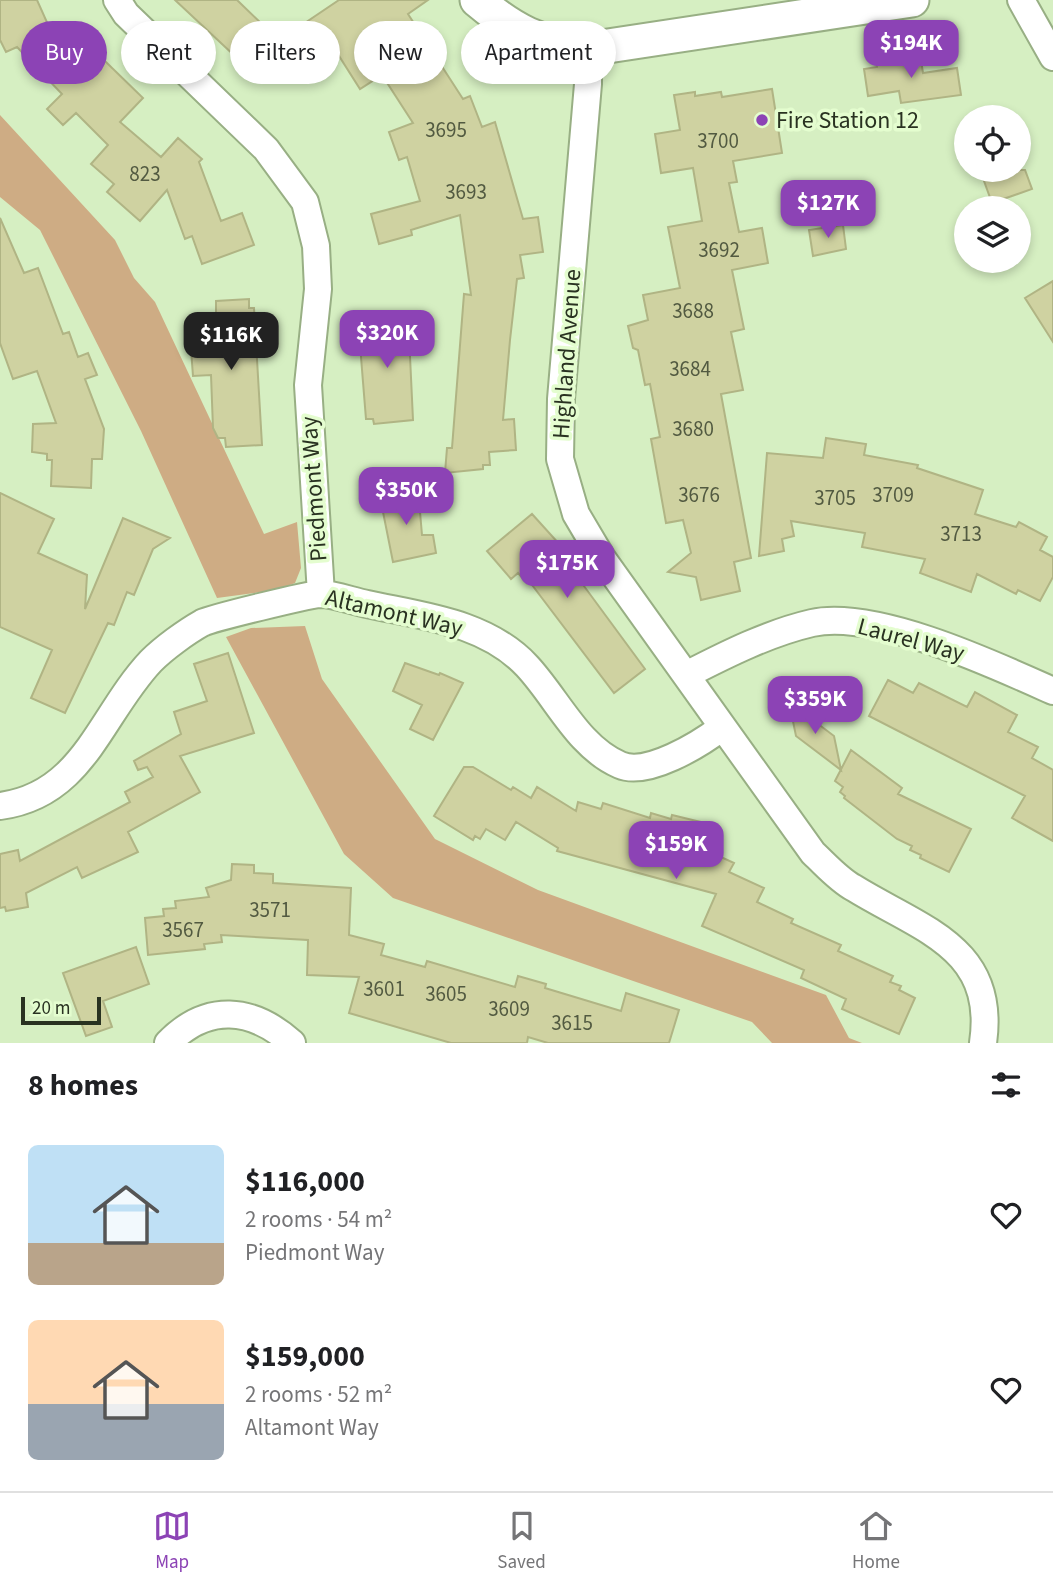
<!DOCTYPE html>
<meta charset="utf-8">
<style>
body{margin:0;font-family:"Source Sans 3",sans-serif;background:#f6f6f6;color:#202124;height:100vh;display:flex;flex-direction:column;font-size:26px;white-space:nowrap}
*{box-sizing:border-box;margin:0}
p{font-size:23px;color:#757577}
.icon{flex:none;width:38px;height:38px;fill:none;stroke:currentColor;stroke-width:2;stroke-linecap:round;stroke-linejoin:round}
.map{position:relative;height:1043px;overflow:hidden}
.panel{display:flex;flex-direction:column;background:#fff;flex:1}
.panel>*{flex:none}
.hud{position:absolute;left:21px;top:21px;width:700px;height:63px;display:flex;gap:14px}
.fabs{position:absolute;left:954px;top:105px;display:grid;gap:14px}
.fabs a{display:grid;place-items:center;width:77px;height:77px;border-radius:50%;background:#fff;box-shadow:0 4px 10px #0003;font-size:35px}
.scale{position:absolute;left:21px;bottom:18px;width:80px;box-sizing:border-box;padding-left:7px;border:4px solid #293221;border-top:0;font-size:19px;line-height:24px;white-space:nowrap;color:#293221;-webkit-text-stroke:5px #e4fdcf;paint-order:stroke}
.price{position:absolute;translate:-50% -60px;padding:0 16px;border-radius:14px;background:#8c43b5;color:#fff;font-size:23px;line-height:46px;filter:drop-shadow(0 2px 4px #0008)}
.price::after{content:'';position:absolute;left:50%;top:42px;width:21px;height:16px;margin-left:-10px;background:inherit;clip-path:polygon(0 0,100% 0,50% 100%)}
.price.selected{background:#222;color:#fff}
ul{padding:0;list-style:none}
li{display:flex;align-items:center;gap:21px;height:175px;padding:0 28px}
li span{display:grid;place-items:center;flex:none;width:196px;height:140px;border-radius:10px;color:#555}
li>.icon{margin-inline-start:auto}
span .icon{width:84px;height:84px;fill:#fffc;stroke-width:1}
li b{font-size:30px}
h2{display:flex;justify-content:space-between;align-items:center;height:84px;padding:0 28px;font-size:30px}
.tag{padding:0 24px;border-radius:32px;background:#fff;box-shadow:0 4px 10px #0003;font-size:24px;line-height:63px}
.tag.selected{background:#8c43b5;color:#fff}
.tabs{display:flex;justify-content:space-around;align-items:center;height:98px;border-top:2px solid #e0e0e0;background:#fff;font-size:19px;color:#757577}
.tabs a{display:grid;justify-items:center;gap:4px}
.tabs .selected{color:#8c43b5}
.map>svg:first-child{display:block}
.green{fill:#ceac84}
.building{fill:#cfd2a1;stroke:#b0b484;stroke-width:2}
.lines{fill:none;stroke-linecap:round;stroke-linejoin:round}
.minor-casing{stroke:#98af84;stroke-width:30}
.tertiary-casing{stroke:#98af84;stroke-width:37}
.minor{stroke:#fff;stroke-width:26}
.tertiary{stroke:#fff;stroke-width:33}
.poi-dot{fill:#8c43b5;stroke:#e4fdcf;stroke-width:2.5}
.labels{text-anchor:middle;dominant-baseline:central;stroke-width:7;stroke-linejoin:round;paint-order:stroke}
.number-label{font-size:21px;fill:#525a41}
.poi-label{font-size:24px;fill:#293221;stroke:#e4fdcf;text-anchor:start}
.street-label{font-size:24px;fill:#293221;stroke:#e4fdcf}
</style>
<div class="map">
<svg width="1053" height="1043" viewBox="0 0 1053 1043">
<rect width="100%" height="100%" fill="#d6efc2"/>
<!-- green -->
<path class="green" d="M 0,115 L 115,240 L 134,278 L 155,302 L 264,534 L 297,522 L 301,568 L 295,583 L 277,590 L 217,598 L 141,431 L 40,230 L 0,197 Z
M 305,626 L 322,679 L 435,839 L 538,890 L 826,995 L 849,1038 L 862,1043 L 772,1043 L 752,1022 L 393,898 L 344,854 L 226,637 L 251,628 Z"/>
<!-- building -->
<path class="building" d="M 0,0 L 37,0 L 58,47 L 74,31 L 143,98 L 120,122 L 161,157 L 178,138 L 202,159 L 199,162 L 221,221 L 242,213 L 254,245 L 202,264 L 192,236 L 185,239 L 167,190 L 140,221 L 107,192 L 114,184 L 91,164 L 108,145 L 76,113 L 63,125 L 47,109 L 62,94 L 17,47 L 6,52 L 0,40 Z
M 175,0 L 237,0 L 266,28 L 237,58 Z
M 339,0 L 428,0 L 408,14 L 463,99 L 470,96 L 482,127 L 495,122 L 523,219 L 538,217 L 543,252 L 520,255 L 524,278 L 517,279 L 510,340 L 503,420 L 514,419 L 516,450 L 489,452 L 490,465 L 483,465 L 483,469 L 445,473 L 447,448 L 452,448 L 464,294 L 471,295 L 460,215 L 411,230 L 412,235 L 379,244 L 371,214 L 420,201 L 407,157 L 399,160 L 389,132 L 413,123 L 382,75 L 360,89 L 339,56 L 322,67 L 296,29 Z
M 920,54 L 923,73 L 957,68 L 961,95 L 901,103 L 899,91 L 868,96 L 864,69 L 877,67 L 876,60 Z
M 772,89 L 782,153 L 733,161 L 737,182 L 729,183 L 739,232 L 762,228 L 768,263 L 732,270 L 744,329 L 731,332 L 743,390 L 721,394 L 751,558 L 734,562 L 740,591 L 701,600 L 696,577 L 668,572 L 691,553 L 683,520 L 666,523 L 651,439 L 660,437 L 650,384 L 645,385 L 638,350 L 633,348 L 628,326 L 648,320 L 643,295 L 680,288 L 668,227 L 702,221 L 693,168 L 661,173 L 655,134 L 680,130 L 674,95 L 695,92 L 695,96 L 721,92 L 722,97 Z
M 980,170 L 1025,170 L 1032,189 L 992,203 Z
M 0,218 L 24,273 L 38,268 L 63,334 L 69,332 L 78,357 L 88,353 L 97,375 L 85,379 L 104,429 L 102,459 L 92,459 L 91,488 L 51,486 L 52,460 L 47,460 L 47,454 L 32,452 L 33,424 L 56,423 L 37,371 L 13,379 L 0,343 Z
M 843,225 L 846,249 L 813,256 L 809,230 Z
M 1053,281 L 1053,342 L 1025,298 Z
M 249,299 L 249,308 L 254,308 L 262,445 L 226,447 L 225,438 L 218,438 L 213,428 L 211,375 L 193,376 L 191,349 L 199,349 L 197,320 L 216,319 L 216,301 Z
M 408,314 L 413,420 L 374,424 L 373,419 L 366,419 L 363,382 L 360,344 L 368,343 L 365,318 Z
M 826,438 L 866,444 L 864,455 L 918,465 L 917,468 L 983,490 L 975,514 L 1016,527 L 1019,522 L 1047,537 L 1040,550 L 1053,557 L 1053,577 L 1040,601 L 1018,590 L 1016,594 L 977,574 L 971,592 L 920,573 L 925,559 L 862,547 L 865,533 L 791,521 L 794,536 L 782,539 L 784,551 L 759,556 L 767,453 L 823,458 Z
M 418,489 L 422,535 L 433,535 L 436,553 L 393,562 L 380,497 Z
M 0,493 L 54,519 L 38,553 L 87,575 L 85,609 L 123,518 L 170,538 L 153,549 L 134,595 L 127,592 L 114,625 L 108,623 L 65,713 L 31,698 L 52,650 L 0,627 Z
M 532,514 L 561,546 L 558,549 L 567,563 L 645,669 L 614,693 L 529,581 L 527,583 L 518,573 L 511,579 L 487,551 Z
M 228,653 L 254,733 L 180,756 L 200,792 L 128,832 L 138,852 L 82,878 L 77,867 L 26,893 L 28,907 L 6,911 L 5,907 L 0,908 L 0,854 L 18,850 L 20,861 L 130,802 L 125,792 L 153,777 L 147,767 L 138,770 L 134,761 L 181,734 L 174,712 L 207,701 L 194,664 Z
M 405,663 L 439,675 L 440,673 L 463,683 L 433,740 L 410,729 L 422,705 L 393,691 Z
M 888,680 L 913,693 L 919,683 L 967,707 L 975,692 L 1017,715 L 1008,732 L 1038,747 L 1032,758 L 1053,770 L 1053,841 L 1012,818 L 1025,796 L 869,716 Z
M 789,702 L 834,736 L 841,770 L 796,736 Z
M 851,750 L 902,788 L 898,794 L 971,829 L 949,872 L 920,858 L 921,855 L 910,850 L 912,846 L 897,839 L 844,798 L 845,796 L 840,792 L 843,787 L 835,781 Z
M 464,767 L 473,767 L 511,790 L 513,787 L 531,798 L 537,787 L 576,811 L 578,802 L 601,809 L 603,803 L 650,818 L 651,813 L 671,819 L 672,815 L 705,823 L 699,847 L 734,863 L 729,872 L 764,888 L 757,902 L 793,919 L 791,923 L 841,945 L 838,951 L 893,976 L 890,982 L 901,986 L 899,990 L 915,998 L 899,1034 L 842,1009 L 846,999 L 801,978 L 804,970 L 702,926 L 716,894 L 557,851 L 558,848 L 516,822 L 505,840 L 486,829 L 480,839 L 475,836 L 473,840 L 434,816 Z
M 232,864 L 254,865 L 254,873 L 273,874 L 273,883 L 351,888 L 349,935 L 384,944 L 381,955 L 425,967 L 427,961 L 515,987 L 518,976 L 546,984 L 545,988 L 621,1011 L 626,993 L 679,1010 L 669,1043 L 548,1043 L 528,1037 L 527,1043 L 451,1043 L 349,1013 L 359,977 L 307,975 L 308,940 L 221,935 L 222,942 L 204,944 L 205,949 L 148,955 L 145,918 L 164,916 L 163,909 L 176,908 L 175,901 L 209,897 L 206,888 L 231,880 Z
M 136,947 L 149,984 L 103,1001 L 112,1027 L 86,1036 L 63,973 Z"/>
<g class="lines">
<!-- minor casing -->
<g class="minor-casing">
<path id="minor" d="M 117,0 L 126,14 L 266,149 L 305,202 L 316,246 L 318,289 L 308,385 L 321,594
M 1021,0 L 1053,57
M 588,49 L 588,84 L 561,399 L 560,459 L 576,514 L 602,558 L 813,853 C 826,865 839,880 854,888 C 920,929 997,947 983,1043
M 688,674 C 727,654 769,633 812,623 C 875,609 995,665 1053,691
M 0,806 C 84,795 100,715 151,661 C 164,648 186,632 202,623 C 212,618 307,595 320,594 C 334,594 352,601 367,604 C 422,616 486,622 527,666 C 557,698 578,747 620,765 C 647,777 700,744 721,728
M 168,1043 C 207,1003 252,1007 292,1043"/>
</g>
<!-- tertiary casing -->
<g class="tertiary-casing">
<path id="tertiary" d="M 477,0 C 514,31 539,44 588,49 L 912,0"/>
</g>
<!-- minor -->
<use href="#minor" class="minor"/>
<!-- tertiary -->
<use href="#tertiary" class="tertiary"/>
</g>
<!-- markers -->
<circle class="poi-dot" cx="762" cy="120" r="7"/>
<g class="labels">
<!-- number labels -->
<g class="number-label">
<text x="446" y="130">3695</text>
<text x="718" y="141">3700</text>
<text x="145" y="174">823</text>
<text x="466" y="192">3693</text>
<text x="719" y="250">3692</text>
<text x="693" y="311">3688</text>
<text x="690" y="369">3684</text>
<text x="693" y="429">3680</text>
<text x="699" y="495">3676</text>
<text x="893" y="495">3709</text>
<text x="835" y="498">3705</text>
<text x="961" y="534">3713</text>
<text x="270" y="910">3571</text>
<text x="183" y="930">3567</text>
<text x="384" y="989">3601</text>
<text x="446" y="994">3605</text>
<text x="509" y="1009">3609</text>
<text x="572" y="1023">3615</text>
</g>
<!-- poi labels -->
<g class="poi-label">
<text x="776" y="120">Fire Station 12</text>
</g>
<!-- street labels -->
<g class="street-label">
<text transform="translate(567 354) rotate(-86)">Highland Avenue</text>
<text transform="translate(314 489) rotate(-94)">Piedmont Way</text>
<text transform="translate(394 613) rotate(13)">Altamont Way</text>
<text transform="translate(911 640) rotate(15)">Laurel Way</text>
</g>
</g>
</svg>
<div class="fabs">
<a><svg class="icon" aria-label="locate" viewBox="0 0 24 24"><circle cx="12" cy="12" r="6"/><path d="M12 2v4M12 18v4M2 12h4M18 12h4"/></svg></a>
<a><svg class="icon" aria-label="layers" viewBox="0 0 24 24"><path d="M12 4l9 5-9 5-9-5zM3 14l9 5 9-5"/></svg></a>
</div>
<div class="scale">20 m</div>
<b class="price" style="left:911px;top:80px">$194K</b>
<b class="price" style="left:828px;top:240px">$127K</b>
<b class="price" style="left:387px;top:370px">$320K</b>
<b class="price selected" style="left:231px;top:372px">$116K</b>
<b class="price" style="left:406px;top:527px">$350K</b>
<b class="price" style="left:567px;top:600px">$175K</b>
<b class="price" style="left:815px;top:736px">$359K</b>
<b class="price" style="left:676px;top:881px">$159K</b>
<div class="hud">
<a class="tag selected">Buy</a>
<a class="tag">Rent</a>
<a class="tag">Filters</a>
<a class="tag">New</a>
<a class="tag">Apartment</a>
</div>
</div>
<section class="panel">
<h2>8 homes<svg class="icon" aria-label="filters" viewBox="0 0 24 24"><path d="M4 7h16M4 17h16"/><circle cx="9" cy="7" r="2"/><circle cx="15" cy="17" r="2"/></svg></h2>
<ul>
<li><span style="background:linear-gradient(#bfe0f5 70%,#b9a48a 0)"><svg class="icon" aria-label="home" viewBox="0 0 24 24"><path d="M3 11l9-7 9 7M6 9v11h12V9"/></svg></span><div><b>$116,000</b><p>2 rooms · 54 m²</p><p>Piedmont Way</p></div><svg class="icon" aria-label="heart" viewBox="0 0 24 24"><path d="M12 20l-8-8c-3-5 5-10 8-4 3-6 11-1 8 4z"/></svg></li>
<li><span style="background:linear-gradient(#ffd9b3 60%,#9aa5b1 0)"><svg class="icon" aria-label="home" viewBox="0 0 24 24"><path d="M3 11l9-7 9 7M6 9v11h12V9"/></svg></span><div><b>$159,000</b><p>2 rooms · 52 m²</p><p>Altamont Way</p></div><svg class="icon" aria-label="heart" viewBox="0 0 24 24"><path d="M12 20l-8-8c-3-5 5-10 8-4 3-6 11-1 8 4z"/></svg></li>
</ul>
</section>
<nav class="tabs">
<a class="selected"><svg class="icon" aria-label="map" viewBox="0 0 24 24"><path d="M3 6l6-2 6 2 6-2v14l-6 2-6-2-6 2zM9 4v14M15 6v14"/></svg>Map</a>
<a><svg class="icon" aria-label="saved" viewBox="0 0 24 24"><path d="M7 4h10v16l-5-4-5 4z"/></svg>Saved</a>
<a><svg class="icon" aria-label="home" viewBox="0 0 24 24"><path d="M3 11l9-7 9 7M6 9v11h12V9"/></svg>Home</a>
</nav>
